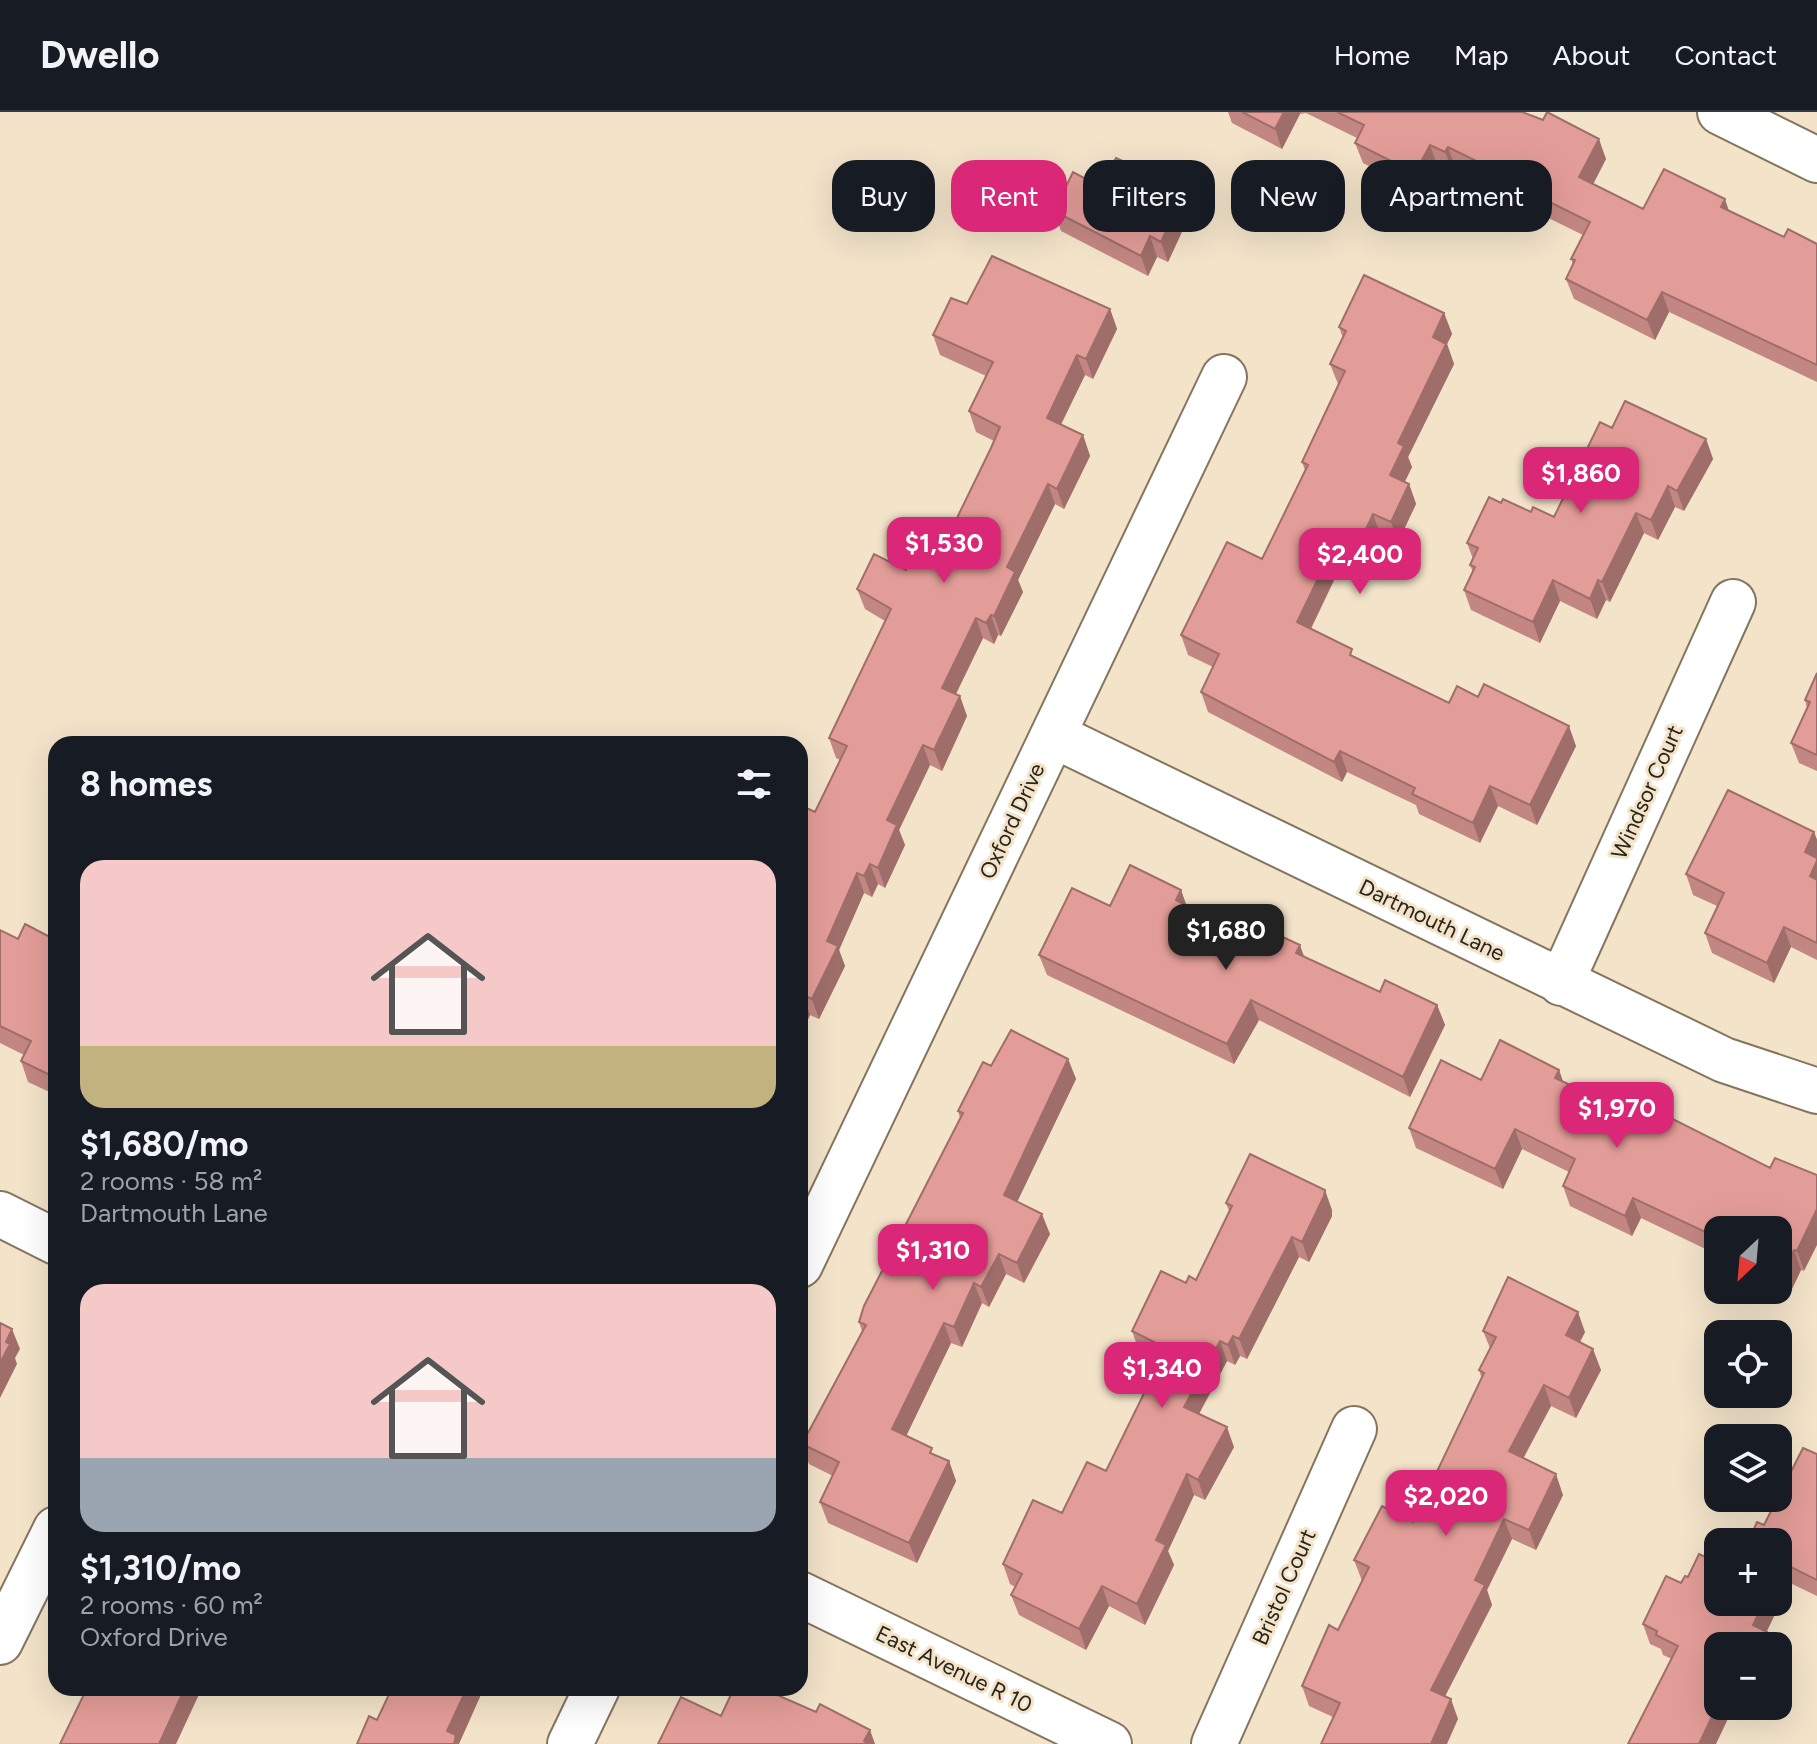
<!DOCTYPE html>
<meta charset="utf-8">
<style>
body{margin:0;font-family:Figtree,sans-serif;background:#242831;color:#f1f3f6;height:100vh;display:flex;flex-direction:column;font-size:30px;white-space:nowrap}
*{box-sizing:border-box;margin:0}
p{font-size:26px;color:#9ea1a6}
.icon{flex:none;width:44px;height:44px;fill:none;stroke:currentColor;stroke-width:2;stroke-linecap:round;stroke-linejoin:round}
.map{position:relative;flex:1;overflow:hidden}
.panel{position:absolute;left:48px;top:624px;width:760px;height:960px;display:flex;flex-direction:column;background:#171b24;border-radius:24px;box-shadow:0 8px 32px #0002}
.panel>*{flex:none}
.hud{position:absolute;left:832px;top:48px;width:760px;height:72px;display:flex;gap:16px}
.needle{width:52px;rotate:206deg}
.controls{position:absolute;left:1704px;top:1104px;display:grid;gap:16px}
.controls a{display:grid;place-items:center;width:88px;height:88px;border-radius:16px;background:#171b24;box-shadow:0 8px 32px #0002;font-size:40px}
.price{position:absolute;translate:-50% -68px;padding:0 18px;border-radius:16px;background:#db2777;color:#fff;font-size:26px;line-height:52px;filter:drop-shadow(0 2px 4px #0008)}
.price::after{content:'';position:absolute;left:50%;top:48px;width:24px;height:18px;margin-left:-12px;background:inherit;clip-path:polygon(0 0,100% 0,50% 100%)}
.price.selected{background:#222;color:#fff}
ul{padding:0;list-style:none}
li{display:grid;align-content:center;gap:16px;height:424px;padding:0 32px}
li span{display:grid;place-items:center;height:248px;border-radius:24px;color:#555}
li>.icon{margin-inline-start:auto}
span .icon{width:144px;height:144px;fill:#fffc;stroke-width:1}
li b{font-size:34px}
h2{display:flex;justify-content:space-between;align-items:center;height:96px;padding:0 32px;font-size:34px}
.chip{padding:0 28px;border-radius:24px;background:#171b24;box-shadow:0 8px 32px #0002;font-size:28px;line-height:72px}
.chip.selected{background:#db2777;color:#fff}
header{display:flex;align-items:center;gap:48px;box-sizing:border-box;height:112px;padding:0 40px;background:#171b24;border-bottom:2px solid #363941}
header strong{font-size:38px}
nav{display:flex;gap:44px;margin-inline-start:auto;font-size:28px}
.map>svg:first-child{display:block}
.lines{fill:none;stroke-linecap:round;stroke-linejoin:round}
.minor-casing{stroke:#84755e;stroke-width:48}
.minor{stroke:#fff;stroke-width:44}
.wall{fill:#c38783}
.shaded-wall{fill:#9f6e6a}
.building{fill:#e39d98;stroke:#9f6e6a;stroke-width:2}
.labels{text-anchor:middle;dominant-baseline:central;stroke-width:6;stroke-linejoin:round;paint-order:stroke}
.street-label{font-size:22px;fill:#2a241a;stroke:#f3e3c9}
</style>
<header>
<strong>Dwello</strong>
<nav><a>Home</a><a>Map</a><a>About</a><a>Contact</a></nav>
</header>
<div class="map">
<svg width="1817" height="1632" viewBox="0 0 1817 1632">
<rect width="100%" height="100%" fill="#f3e3c9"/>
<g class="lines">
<!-- minor casing -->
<g class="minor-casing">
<path id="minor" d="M 1720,0 L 1817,48
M 1053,623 L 1724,948 L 1817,979
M 1561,871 L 1733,490
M 0,1102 L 56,1130
M 800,1153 L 1224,265
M 800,1482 L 1109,1632
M 0,1530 L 56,1417
M 570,1632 L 597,1576
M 1214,1632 L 1354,1317"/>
</g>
<!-- minor -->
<use href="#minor" class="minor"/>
</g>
<!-- wall -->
<path class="wall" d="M 1228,0 L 1522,0 L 1606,47 L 1593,72 L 1643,97 L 1729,98 L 1784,125 L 1817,132 L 1817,270 L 1669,200 L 1655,228 L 1574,187 L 1566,167 L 1573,152 L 1571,147 L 1583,123 L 1524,94 L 1522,88 L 1455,55 L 1453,60 L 1437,53 L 1422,81 L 1363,51 L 1355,31 L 1357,26 L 1306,1 L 1300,2 L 1282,37 L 1232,11 Z
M 1099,74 L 1192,98 L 1168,150 L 1157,145 L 1148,164 L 1061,119 L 1054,99 Z
M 967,192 L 1110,197 L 1117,217 L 1093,267 L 1085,263 L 1061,313 L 1083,323 L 1090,344 L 1064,397 L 1055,392 L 1018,468 L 1023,480 L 1001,524 L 998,523 L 994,532 L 983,526 L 956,582 L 967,604 L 942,659 L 930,653 L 899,718 L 905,733 L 885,776 L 878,772 L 872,785 L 864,781 L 839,838 L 845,854 L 819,907 L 810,903 L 800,925 L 815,700 L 840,648 L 836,646 L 829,626 L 885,509 L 865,497 L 857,477 L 937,447 L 994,329 L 976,320 L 969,299 L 986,264 L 940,243 L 933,223 Z
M 1444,201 L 1452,222 L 1447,232 L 1454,252 L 1408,345 L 1412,355 L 1404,370 L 1409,372 L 1416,392 L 1398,430 L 1380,422 L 1368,448 L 1348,439 L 1311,517 L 1355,545 L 1449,591 L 1576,634 L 1537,713 L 1498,694 L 1480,731 L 1419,702 L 1416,693 L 1347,660 L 1342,670 L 1208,600 L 1201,580 L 1213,555 L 1188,543 L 1181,523 L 1262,447 L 1305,358 L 1302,350 L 1338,272 L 1330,252 L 1343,226 L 1339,215 Z
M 1706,327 L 1713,347 L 1684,399 L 1675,395 L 1658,428 L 1644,421 L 1610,490 L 1606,488 L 1597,507 L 1560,489 L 1540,531 L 1471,498 L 1464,478 L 1473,460 L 1470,453 L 1473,447 L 1467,431 L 1501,391 L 1531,400 L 1554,405 Z
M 1817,561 L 1817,659 L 1799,651 L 1791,631 L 1807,596 L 1805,588 Z
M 1814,720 L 1817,728 L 1817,848 L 1791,835 L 1774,871 L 1712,841 L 1705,821 L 1717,794 L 1693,783 L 1686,762 Z
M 1181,778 L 1186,793 L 1239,819 L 1304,845 L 1380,880 L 1437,893 L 1445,913 L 1410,985 L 1259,908 L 1234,952 L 1047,863 L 1039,843 L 1110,794 Z
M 0,818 L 18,827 L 56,828 L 56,983 L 28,970 L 21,949 L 24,943 L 0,931 Z
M 1068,947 L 1076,967 L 1017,1089 L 1050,1122 L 1024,1171 L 1006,1162 L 989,1195 L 982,1191 L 962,1235 L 951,1231 L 906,1323 L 935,1343 L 949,1349 L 956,1369 L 917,1451 L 828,1411 L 820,1390 L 833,1364 L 809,1352 L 802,1332 L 862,1219 L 859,1210 L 960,1006 L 958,999 L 991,954 Z
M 1559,958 L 1563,970 L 1637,1004 L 1770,1056 L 1804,1159 L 1801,1158 L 1790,1181 L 1778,1176 L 1778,1118 L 1718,1118 L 1718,1143 L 1641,1106 L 1632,1124 L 1570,1094 L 1563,1074 L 1569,1060 L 1522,1037 L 1503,1077 L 1416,1036 L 1409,1016 L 1481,968 Z
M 1226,1091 L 1332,1098 L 1332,1104 L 1309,1150 L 1299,1145 L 1247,1247 L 1240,1244 L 1235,1253 L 1227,1249 L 1199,1302 L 1234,1335 L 1205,1388 L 1194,1383 L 1168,1439 L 1174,1453 L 1145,1513 L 1109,1494 L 1086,1538 L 1019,1503 L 1011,1483 L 1015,1475 L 1010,1472 L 1003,1452 L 1062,1401 L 1106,1359 L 1151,1267 L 1146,1255 L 1151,1245 L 1139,1239 L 1132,1219 L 1186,1171 L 1196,1168 L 1229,1099 Z
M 1483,1219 L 1585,1220 L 1580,1230 L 1601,1258 L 1576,1306 L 1551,1294 L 1523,1346 L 1563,1383 L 1536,1438 L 1512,1427 L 1487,1478 L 1492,1493 L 1445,1584 L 1458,1607 L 1333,1605 L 1309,1594 L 1302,1574 L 1338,1518 L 1362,1469 L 1354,1448 L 1413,1410 L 1482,1267 L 1479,1258 L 1490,1236 Z
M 1817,1342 L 1817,1484 L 1790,1471 L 1767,1519 L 1772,1534 L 1718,1534 L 1672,1547 L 1663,1543 L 1661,1537 L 1650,1532 L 1643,1512 L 1718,1490 L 1764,1413 Z"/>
<!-- shaded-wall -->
<path class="shaded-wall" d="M 1284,0 L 1300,0 L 1300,2 L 1282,37 L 1275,17 Z
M 1599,27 L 1606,47 L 1586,86 L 1579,65 Z
M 1430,33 L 1437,53 L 1422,81 L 1415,61 Z
M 1448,35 L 1455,55 L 1453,60 L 1445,40 Z
M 1185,78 L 1192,98 L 1168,150 L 1161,130 Z
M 1725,87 L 1732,108 L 1721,95 Z
M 1150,124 L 1157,145 L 1148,164 L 1141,144 Z
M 1662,180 L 1669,200 L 1655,228 L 1647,208 Z
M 1110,197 L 1117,217 L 1093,267 L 1086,247 Z
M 1444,201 L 1452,222 L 1447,232 L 1454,252 L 1408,345 L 1412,355 L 1398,384 L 1390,363 L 1398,331 L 1433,225 Z
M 1077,243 L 1085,263 L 1054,326 L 1047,306 Z
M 1083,323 L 1090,344 L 1064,397 L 1057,377 Z
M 1706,327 L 1713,347 L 1684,399 L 1677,379 Z
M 1048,372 L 1055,392 L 1018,468 L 1023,480 L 1001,524 L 994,504 L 1007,455 Z
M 1409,372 L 1416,392 L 1398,430 L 1391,410 Z
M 1668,374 L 1675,395 L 1658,428 L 1651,408 Z
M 1636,401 L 1644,421 L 1610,490 L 1602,470 Z
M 1373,402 L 1380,422 L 1368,448 L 1361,428 Z
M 1341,419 L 1348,439 L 1304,530 L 1297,510 Z
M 1553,468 L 1560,489 L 1540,531 L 1533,510 Z
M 1598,468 L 1606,488 L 1597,507 L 1590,487 Z
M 991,503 L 998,523 L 994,532 L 986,511 Z
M 976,506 L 983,526 L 949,596 L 942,576 Z
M 960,584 L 967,604 L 942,659 L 934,638 Z
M 1569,614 L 1576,634 L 1537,713 L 1530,693 Z
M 923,633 L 930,653 L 899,718 L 905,733 L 885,776 L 878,756 L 887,708 Z
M 1340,639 L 1347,660 L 1342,670 L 1334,650 Z
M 1490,674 L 1498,694 L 1480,731 L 1473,711 Z
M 1814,720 L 1817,728 L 1817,784 L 1810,764 L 1805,740 Z
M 870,752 L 878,772 L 872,785 L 864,764 Z
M 857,761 L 864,781 L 839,838 L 845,854 L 819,907 L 812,887 L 827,829 Z
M 1181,778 L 1188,798 L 1176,788 Z
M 1784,815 L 1791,835 L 1774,871 L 1767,851 Z
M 1300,833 L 1307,853 L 1296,841 Z
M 803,883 L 810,903 L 800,925 L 800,888 Z
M 1251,888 L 1259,908 L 1234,952 L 1227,932 Z
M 1437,893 L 1445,913 L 1410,985 L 1403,965 Z
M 1068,947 L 1076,967 L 1011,1103 L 1004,1083 Z
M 1559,958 L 1566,978 L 1555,966 Z
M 1515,1017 L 1522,1037 L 1503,1077 L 1495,1057 Z
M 1325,1078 L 1332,1098 L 1332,1104 L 1309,1150 L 1302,1130 Z
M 1633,1086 L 1641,1106 L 1632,1124 L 1625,1104 Z
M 1817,1097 L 1817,1133 L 1804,1159 L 1797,1139 Z
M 1042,1102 L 1050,1122 L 1024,1171 L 1017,1151 Z
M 1292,1125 L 1299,1145 L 1247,1247 L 1239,1227 Z
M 1794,1138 L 1801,1158 L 1790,1181 L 1782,1161 Z
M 999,1142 L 1006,1162 L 989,1195 L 981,1175 Z
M 974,1171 L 982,1191 L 962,1235 L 954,1215 Z
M 1578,1200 L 1585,1220 L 1573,1243 L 1566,1223 Z
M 944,1211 L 951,1231 L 900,1337 L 892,1317 Z
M 12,1217 L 20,1237 L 15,1246 L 17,1252 L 0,1286 L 0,1251 L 6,1230 Z
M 1233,1224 L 1240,1244 L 1235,1253 L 1228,1233 Z
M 1220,1229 L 1227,1249 L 1192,1315 L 1184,1295 Z
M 1593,1237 L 1601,1258 L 1576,1306 L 1569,1286 Z
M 1544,1273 L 1551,1294 L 1516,1360 L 1509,1339 Z
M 1227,1315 L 1234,1335 L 1205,1388 L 1198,1368 Z
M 949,1349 L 956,1369 L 917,1451 L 909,1431 Z
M 1187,1362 L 1194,1383 L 1168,1439 L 1174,1453 L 1145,1513 L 1137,1492 L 1156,1428 Z
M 1556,1362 L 1563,1383 L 1536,1438 L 1529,1418 Z
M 1504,1407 L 1512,1427 L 1487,1478 L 1492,1493 L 1438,1598 L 1431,1578 L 1475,1468 Z
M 1783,1451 L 1790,1471 L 1760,1533 L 1753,1513 L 1764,1490 L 1778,1490 L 1778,1461 Z
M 1102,1474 L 1109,1494 L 1086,1538 L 1079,1517 Z
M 1767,1520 L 1772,1534 L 1760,1534 Z
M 185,1576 L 202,1576 L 176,1632 L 159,1632 Z
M 467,1576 L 484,1576 L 459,1632 L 452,1632 L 447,1619 Z
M 1451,1587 L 1458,1607 L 1447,1632 L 1431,1632 Z
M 1718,1592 L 1718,1594 L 1734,1594 L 1716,1632 L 1699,1632 Z
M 870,1618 L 875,1632 L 865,1632 L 864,1629 Z"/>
<!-- building -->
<path class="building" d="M 1242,0 L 1284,0 L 1275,17 Z
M 1337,0 L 1522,0 L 1543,8 L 1547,0 L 1599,27 L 1579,65 L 1643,97 L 1664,57 L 1725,87 L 1721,95 L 1784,125 L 1788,117 L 1817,132 L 1817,253 L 1662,180 L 1647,208 L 1566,167 L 1575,148 L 1571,147 L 1590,110 L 1517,74 L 1519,70 L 1448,35 L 1445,40 L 1430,33 L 1415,61 L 1355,31 L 1364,13 Z
M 1116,46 L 1185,78 L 1161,130 L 1150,124 L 1141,144 L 1054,99 L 1073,60 L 1099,74 Z
M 992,144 L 1110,197 L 1086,247 L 1077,243 L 1047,306 L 1083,323 L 1057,377 L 1048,372 L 1007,455 L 1015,460 L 994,504 L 991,503 L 986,511 L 976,506 L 942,576 L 960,584 L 934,638 L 923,633 L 887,708 L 897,713 L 878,756 L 870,752 L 864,764 L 857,761 L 827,829 L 838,834 L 812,887 L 803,883 L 800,888 L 800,693 L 815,700 L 847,634 L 829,626 L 891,497 L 857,477 L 874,442 L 906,458 L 916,436 L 937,447 L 991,336 L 1000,315 L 969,299 L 993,250 L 933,223 L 951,186 L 967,192 Z
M 1364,163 L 1444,201 L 1433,225 L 1446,232 L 1398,331 L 1404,334 L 1390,363 L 1409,372 L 1391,410 L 1373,402 L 1361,428 L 1341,419 L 1297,510 L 1352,537 L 1350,543 L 1449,591 L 1457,574 L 1478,585 L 1484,572 L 1569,614 L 1530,693 L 1490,674 L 1473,711 L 1412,682 L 1415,676 L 1340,639 L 1334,650 L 1201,580 L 1219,542 L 1181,523 L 1227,430 L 1262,447 L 1308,353 L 1302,350 L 1345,259 L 1330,252 L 1346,219 L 1339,215 Z
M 1625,289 L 1706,327 L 1677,379 L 1668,374 L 1651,408 L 1636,401 L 1602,470 L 1598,468 L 1590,487 L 1553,468 L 1533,510 L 1464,478 L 1475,455 L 1470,453 L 1478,436 L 1467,431 L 1489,385 L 1501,391 L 1503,387 L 1531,400 L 1533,395 L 1554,405 L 1600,310 L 1612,316 Z
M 1817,561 L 1817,643 L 1791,631 L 1810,590 L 1805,588 Z
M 1728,678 L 1814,720 L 1805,740 L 1817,746 L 1817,749 L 1810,764 L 1817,768 L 1817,831 L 1784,815 L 1767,851 L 1705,821 L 1724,781 L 1686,762 Z
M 1130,753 L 1181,778 L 1176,788 L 1239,819 L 1244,807 L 1300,833 L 1296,841 L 1380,880 L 1385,868 L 1437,893 L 1403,965 L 1251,888 L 1227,932 L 1039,843 L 1072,776 L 1110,794 Z
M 25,812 L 56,828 L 56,966 L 21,949 L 31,929 L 0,914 L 0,818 L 18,827 Z
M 1011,918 L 1068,947 L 1004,1083 L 1042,1102 L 1017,1151 L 999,1142 L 981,1175 L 974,1171 L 954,1215 L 944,1211 L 892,1317 L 932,1336 L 930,1341 L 949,1349 L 909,1431 L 820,1390 L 839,1350 L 802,1332 L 866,1213 L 859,1210 L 864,1194 L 963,1001 L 958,999 L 983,950 L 991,954 Z
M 1500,928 L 1559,958 L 1555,966 L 1637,1004 L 1643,992 L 1770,1056 L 1775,1046 L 1817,1063 L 1817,1097 L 1797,1139 L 1794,1138 L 1782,1161 L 1778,1159 L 1778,1118 L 1718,1118 L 1718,1126 L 1633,1086 L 1625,1104 L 1563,1074 L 1575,1047 L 1515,1017 L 1495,1057 L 1409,1016 L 1441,948 L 1481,968 Z
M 1250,1042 L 1325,1078 L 1324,1084 L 1302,1130 L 1292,1125 L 1239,1227 L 1233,1224 L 1228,1233 L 1220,1229 L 1184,1295 L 1227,1315 L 1198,1368 L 1187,1362 L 1156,1428 L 1166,1433 L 1137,1492 L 1102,1474 L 1079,1517 L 1011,1483 L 1022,1462 L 1003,1452 L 1033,1388 L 1062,1401 L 1087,1350 L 1106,1359 L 1155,1259 L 1146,1255 L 1158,1232 L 1132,1219 L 1161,1159 L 1186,1171 L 1189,1164 L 1196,1168 L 1232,1094 L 1226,1091 Z
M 1508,1165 L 1578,1200 L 1566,1223 L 1593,1237 L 1569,1286 L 1544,1273 L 1509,1339 L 1556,1362 L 1529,1418 L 1504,1407 L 1475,1468 L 1485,1473 L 1431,1578 L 1451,1587 L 1431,1632 L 1321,1632 L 1340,1591 L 1302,1574 L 1329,1513 L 1338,1518 L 1369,1455 L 1354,1448 L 1382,1394 L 1413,1410 L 1484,1261 L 1479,1258 L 1496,1225 L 1483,1219 Z
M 0,1211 L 12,1217 L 6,1230 L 10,1232 L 0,1251 Z
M 1803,1336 L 1817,1342 L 1817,1468 L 1783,1451 L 1778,1461 L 1778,1430 L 1748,1430 L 1757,1410 L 1764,1413 Z
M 1699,1442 L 1718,1451 L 1718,1490 L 1764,1490 L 1753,1513 L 1767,1520 L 1760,1534 L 1718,1534 L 1718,1592 L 1699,1632 L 1628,1632 L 1678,1534 L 1656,1523 L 1657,1519 L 1643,1512 L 1666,1464 L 1681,1471 L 1685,1464 L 1688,1465 Z
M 87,1576 L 185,1576 L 159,1632 L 60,1632 Z
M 392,1576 L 467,1576 L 447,1619 L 456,1623 L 454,1632 L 357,1632 L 369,1604 L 377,1608 Z
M 734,1576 L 761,1576 L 816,1600 L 820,1592 L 870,1618 L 864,1629 L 870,1632 L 658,1632 L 681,1585 L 721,1604 Z"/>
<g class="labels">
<!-- street labels -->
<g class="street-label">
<text transform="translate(1647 680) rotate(-66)">Windsor Court</text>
<text transform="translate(1012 709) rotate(-65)">Oxford Drive</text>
<text transform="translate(1432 808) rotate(26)">Dartmouth Lane</text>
<text transform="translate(1284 1475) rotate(-66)">Bristol Court</text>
<text transform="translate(954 1557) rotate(26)">East Avenue R 10</text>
</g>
</g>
</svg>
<div class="controls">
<a><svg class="needle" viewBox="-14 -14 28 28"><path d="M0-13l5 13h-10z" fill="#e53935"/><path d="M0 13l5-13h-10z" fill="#9ea1a6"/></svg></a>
<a><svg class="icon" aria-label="locate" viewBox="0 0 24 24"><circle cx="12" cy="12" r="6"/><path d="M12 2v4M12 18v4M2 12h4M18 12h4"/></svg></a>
<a><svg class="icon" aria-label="layers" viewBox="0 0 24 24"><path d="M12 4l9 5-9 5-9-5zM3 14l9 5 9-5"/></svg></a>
<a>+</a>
<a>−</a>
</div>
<b class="price" style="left:1581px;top:403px">$1,860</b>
<b class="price" style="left:944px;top:473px">$1,530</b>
<b class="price" style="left:1360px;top:484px">$2,400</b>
<b class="price selected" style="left:1226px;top:860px">$1,680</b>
<b class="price" style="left:1617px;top:1038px">$1,970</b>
<b class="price" style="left:933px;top:1180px">$1,310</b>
<b class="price" style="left:1162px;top:1298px">$1,340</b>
<b class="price" style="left:1446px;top:1426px">$2,020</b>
<div class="hud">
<a class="chip">Buy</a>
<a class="chip selected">Rent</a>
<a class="chip">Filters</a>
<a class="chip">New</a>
<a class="chip">Apartment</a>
</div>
<section class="panel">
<h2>8 homes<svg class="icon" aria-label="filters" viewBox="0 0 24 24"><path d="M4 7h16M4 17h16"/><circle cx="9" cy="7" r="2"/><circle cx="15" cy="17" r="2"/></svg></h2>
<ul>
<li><span style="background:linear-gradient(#f6c9c9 75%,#c2b280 0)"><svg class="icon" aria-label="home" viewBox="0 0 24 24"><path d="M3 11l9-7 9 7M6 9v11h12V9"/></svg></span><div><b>$1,680/mo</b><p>2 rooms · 58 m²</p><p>Dartmouth Lane</p></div></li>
<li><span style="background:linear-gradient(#f6c9c9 70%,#9aa5b1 0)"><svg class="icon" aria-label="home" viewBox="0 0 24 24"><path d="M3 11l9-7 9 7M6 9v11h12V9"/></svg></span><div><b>$1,310/mo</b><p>2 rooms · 60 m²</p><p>Oxford Drive</p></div></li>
</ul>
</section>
</div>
